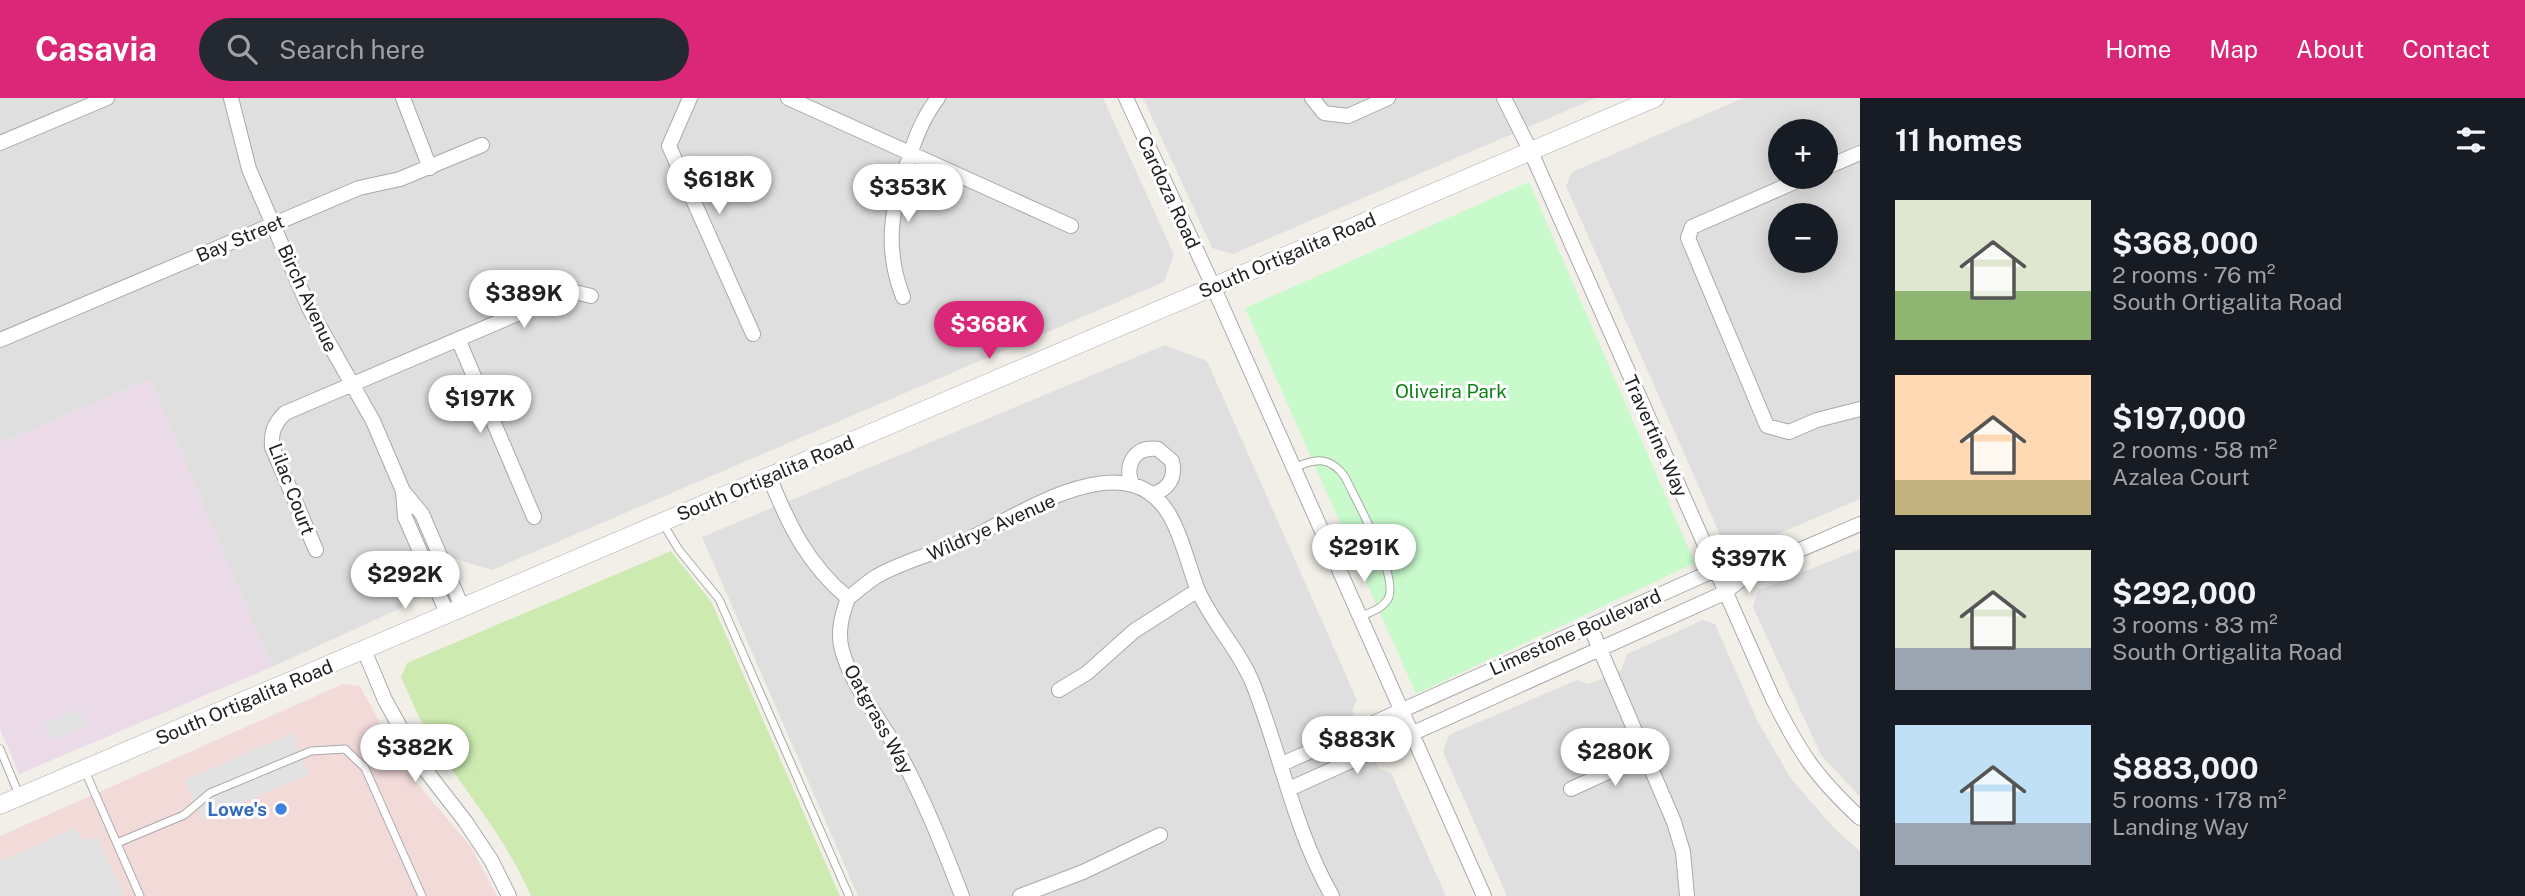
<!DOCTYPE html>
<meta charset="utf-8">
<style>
body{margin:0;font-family:"Public Sans",sans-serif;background:#242831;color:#f1f3f6;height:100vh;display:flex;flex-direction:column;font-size:26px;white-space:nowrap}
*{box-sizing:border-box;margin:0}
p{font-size:23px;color:#9ea1a6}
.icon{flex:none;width:38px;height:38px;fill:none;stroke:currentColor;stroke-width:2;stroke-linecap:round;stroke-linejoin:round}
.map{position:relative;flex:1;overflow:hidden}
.sheet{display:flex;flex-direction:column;background:#171b24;width:665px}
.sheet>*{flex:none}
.controls{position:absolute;left:1768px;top:21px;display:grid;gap:14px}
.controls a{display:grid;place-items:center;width:70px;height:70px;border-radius:50%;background:#171b24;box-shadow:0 4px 18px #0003;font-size:35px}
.price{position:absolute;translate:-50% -60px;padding:0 16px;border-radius:24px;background:#fff;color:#222;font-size:23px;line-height:46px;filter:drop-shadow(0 2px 4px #0008)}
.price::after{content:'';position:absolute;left:50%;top:42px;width:21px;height:16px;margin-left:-10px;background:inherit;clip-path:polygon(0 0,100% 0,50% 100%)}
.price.on{background:#db2777;color:#fff}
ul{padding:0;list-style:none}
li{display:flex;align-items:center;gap:21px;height:175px;padding:0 35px}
li span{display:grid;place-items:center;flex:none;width:196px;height:140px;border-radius:0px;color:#555}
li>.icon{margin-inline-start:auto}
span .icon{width:84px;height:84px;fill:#fffc;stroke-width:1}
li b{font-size:30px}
h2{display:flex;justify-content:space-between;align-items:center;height:84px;padding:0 35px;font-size:30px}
header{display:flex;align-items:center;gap:42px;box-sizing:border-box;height:98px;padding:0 35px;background:#db2777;color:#fff}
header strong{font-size:33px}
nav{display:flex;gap:38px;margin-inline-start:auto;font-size:24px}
.search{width:490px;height:63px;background:#242831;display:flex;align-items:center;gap:18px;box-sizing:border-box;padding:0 24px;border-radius:38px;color:#9ea1a6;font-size:26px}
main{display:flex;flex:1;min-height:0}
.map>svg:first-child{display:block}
.residential{fill:#e0dfdf;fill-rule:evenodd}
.commercial{fill:#f2dad9}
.industrial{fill:#ebdbe8}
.grass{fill:#cdebb0}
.park{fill:#c8facc}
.parking{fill:#e2e2e2}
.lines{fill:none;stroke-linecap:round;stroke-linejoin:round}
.service-casing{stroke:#a9a9a9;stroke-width:9}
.minor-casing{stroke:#a9a9a9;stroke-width:16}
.tertiary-casing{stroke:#a9a9a9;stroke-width:19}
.service{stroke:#fff;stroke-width:7}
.minor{stroke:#fff;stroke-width:14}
.tertiary{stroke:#fff;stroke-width:18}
.shop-dot{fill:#3f7fe0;stroke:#fff;stroke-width:2.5}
.labels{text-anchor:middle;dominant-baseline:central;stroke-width:6;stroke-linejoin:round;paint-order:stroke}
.street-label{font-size:19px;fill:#222;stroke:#fff}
.park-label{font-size:19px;fill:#0c8416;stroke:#fff}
.shop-label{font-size:19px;font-weight:bold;fill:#366cbe;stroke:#fff;text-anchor:end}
</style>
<header>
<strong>Casavia</strong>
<div class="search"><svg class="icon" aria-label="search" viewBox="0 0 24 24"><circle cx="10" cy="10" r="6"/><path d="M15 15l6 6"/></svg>Search here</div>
<nav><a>Home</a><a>Map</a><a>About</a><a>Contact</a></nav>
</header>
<main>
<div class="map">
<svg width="1860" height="798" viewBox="0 0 1860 798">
<rect width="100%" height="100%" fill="#f2efe9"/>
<!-- residential -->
<path class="residential" d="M 0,0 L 1103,0 L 1174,157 L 1164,184 L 492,472 L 455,461 L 416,479 L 401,510 L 272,569 L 150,281 L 0,345 Z
M 1143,0 L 1596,0 L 1233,156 L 1212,150 Z
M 1743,0 L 1860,0 L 1860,401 L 1738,453 L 1725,448 L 1566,88 L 1572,74 ZM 1780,33 L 1825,33 L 1825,79 L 1780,79 ZM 1780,117 L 1825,117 L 1825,163 L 1780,163 Z
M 1165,247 L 1207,263 L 1357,602 L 1352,613 L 1379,671 L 1391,675 L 1446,798 L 858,798 L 702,439 Z
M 1860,451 L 1860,699 L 1821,657 L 1753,509 L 1758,492 Z
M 1703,522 L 1715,526 L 1758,624 L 1792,682 L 1834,730 L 1860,753 L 1860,798 L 1507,798 L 1443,654 L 1449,637 L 1577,582 L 1589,586 L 1621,572 L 1627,556 Z"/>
<!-- commercial -->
<path class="commercial" d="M 343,586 L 360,588 L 406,672 L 471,749 L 497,798 L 0,798 L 0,738 Z"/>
<!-- industrial -->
<path class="industrial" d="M 150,281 L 272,569 L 19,676 L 0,631 L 0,345 Z"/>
<!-- grass -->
<path class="grass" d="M 671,453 L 712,505 L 840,798 L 531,798 C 506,741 475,706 441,656 C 424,632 413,606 401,579 L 407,565 Z"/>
<!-- park -->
<path class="park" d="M 1529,84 L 1695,465 L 1416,596 L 1245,210 Z"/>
<!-- parking -->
<path class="parking" d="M 80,611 L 87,627 L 50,642 L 43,627 Z
M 292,635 L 309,676 L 202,722 L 185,682 Z
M 75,730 L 80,739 L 90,742 L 98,738 L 124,798 L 0,798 L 0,763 Z"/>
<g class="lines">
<!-- service casing -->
<g class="service-casing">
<path id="service" d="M 1294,370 C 1315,360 1330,358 1345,379 C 1356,403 1400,479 1388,501 C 1382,511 1370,514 1360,519
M 662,424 L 679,452 L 719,501 L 849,798
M 0,651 L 20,699
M 85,673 L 140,798
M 117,745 L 184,717 L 210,695 L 311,653 L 345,651 L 365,670 L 422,798"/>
</g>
<!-- minor casing -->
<g class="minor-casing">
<path id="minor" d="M 231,0 L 249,71 L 309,210 L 373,323 L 403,393 L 422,416 L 462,509
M 403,0 L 430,70
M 690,0 L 669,48 L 753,236
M 788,0 L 1071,128
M 1126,0 L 1213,188 L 1484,798
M 1312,0 L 1324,15 L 1348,18 L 1388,0
M 1504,0 L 1531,54 L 1773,601 C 1800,655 1815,678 1860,720
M 0,45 L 107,0
M 1825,70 L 1860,55
M 1806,79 L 1692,129 L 1688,140 L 1767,328 L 1789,334 L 1817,322 L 1860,311
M 903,199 C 884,150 891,111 908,63 C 915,40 923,19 938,0
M 458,241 L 534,419
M 0,242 L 359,90 L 400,81 L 482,47
M 769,378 C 788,426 808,467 848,500
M 1132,386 C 1124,366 1135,348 1158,351 L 1172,363 C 1176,380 1168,392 1152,396
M 403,393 L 405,419 L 447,515
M 316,452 L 272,349 C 271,334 274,326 285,315 L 571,193 L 591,198
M 848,500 C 858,493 867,484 877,478 C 911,459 950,452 985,433 C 1023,413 1088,374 1133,387 C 1176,399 1183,454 1197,490 C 1211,524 1239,551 1253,586 C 1281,657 1294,731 1332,798
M 848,500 C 842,517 837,534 842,552 C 852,589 882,623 899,655 C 924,701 943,749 962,798
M 1590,528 L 1674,724 L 1683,754 L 1687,798
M 364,552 L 385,602 L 420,665 L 465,723 L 491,762 L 509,798
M 1059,592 L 1087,575 L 1134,533 L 1198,492
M 1282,666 L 1715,472 L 1753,472
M 1289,691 L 1724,495 L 1753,472 L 1860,426
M 1571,691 L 1645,657
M 1020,798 L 1083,774 L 1160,737"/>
</g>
<!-- tertiary casing -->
<g class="tertiary-casing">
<path id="tertiary" d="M 0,707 L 1655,0"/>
</g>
<!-- service -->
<use href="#service" class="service"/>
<!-- minor -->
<use href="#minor" class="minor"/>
<!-- tertiary -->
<use href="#tertiary" class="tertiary"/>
</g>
<!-- markers -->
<circle class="shop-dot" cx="281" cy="711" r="7"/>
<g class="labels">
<!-- street labels -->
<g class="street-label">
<text transform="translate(1169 94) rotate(65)">Cardoza Road</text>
<text transform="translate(240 140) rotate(-23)">Bay Street</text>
<text transform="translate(1287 157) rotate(-23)">South Ortigalita Road</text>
<text transform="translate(308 200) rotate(65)">Birch Avenue</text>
<text transform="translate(1656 338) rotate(66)">Travertine Way</text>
<text transform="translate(765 380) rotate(-23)">South Ortigalita Road</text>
<text transform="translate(292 391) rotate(69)">Lilac Court</text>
<text transform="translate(991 429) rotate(-24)">Wildrye Avenue</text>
<text transform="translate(1575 534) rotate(-24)">Limestone Boulevard</text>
<text transform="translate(244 604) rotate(-23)">South Ortigalita Road</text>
<text transform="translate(879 621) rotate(61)">Oatgrass Way</text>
</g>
<!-- park labels -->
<g class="park-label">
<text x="1451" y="293">Oliveira Park</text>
</g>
<!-- shop labels -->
<g class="shop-label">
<text x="267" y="711">Lowe's</text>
</g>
</g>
</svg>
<div class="controls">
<a>+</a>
<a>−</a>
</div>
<b class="price" style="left:719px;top:118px">$618K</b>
<b class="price" style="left:908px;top:126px">$353K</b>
<b class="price" style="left:524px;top:232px">$389K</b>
<b class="price on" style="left:989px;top:263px">$368K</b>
<b class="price" style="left:480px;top:337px">$197K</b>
<b class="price" style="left:1364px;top:486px">$291K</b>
<b class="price" style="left:1749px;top:497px">$397K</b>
<b class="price" style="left:405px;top:513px">$292K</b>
<b class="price" style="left:1357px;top:678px">$883K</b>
<b class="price" style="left:415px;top:686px">$382K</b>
<b class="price" style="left:1615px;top:690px">$280K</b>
</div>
<section class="sheet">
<h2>11 homes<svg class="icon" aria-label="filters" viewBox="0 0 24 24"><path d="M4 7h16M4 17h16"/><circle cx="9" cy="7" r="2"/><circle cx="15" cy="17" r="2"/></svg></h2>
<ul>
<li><span style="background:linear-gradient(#dfe7d0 65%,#8fb573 0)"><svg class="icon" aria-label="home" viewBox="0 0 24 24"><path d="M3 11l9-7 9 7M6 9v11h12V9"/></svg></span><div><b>$368,000</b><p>2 rooms · 76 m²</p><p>South Ortigalita Road</p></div></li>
<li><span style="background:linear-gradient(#ffd9b3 75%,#c2b280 0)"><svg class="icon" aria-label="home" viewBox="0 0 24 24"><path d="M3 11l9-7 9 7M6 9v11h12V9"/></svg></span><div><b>$197,000</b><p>2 rooms · 58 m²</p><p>Azalea Court</p></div></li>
<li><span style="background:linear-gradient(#dfe7d0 70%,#9aa5b1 0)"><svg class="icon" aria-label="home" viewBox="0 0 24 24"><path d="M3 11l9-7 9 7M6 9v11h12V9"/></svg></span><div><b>$292,000</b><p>3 rooms · 83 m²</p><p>South Ortigalita Road</p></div></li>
<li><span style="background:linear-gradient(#bfe0f5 70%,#9aa5b1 0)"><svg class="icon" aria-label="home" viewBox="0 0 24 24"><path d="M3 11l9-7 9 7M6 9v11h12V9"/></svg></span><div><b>$883,000</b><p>5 rooms · 178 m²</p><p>Landing Way</p></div></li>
</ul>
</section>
</main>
